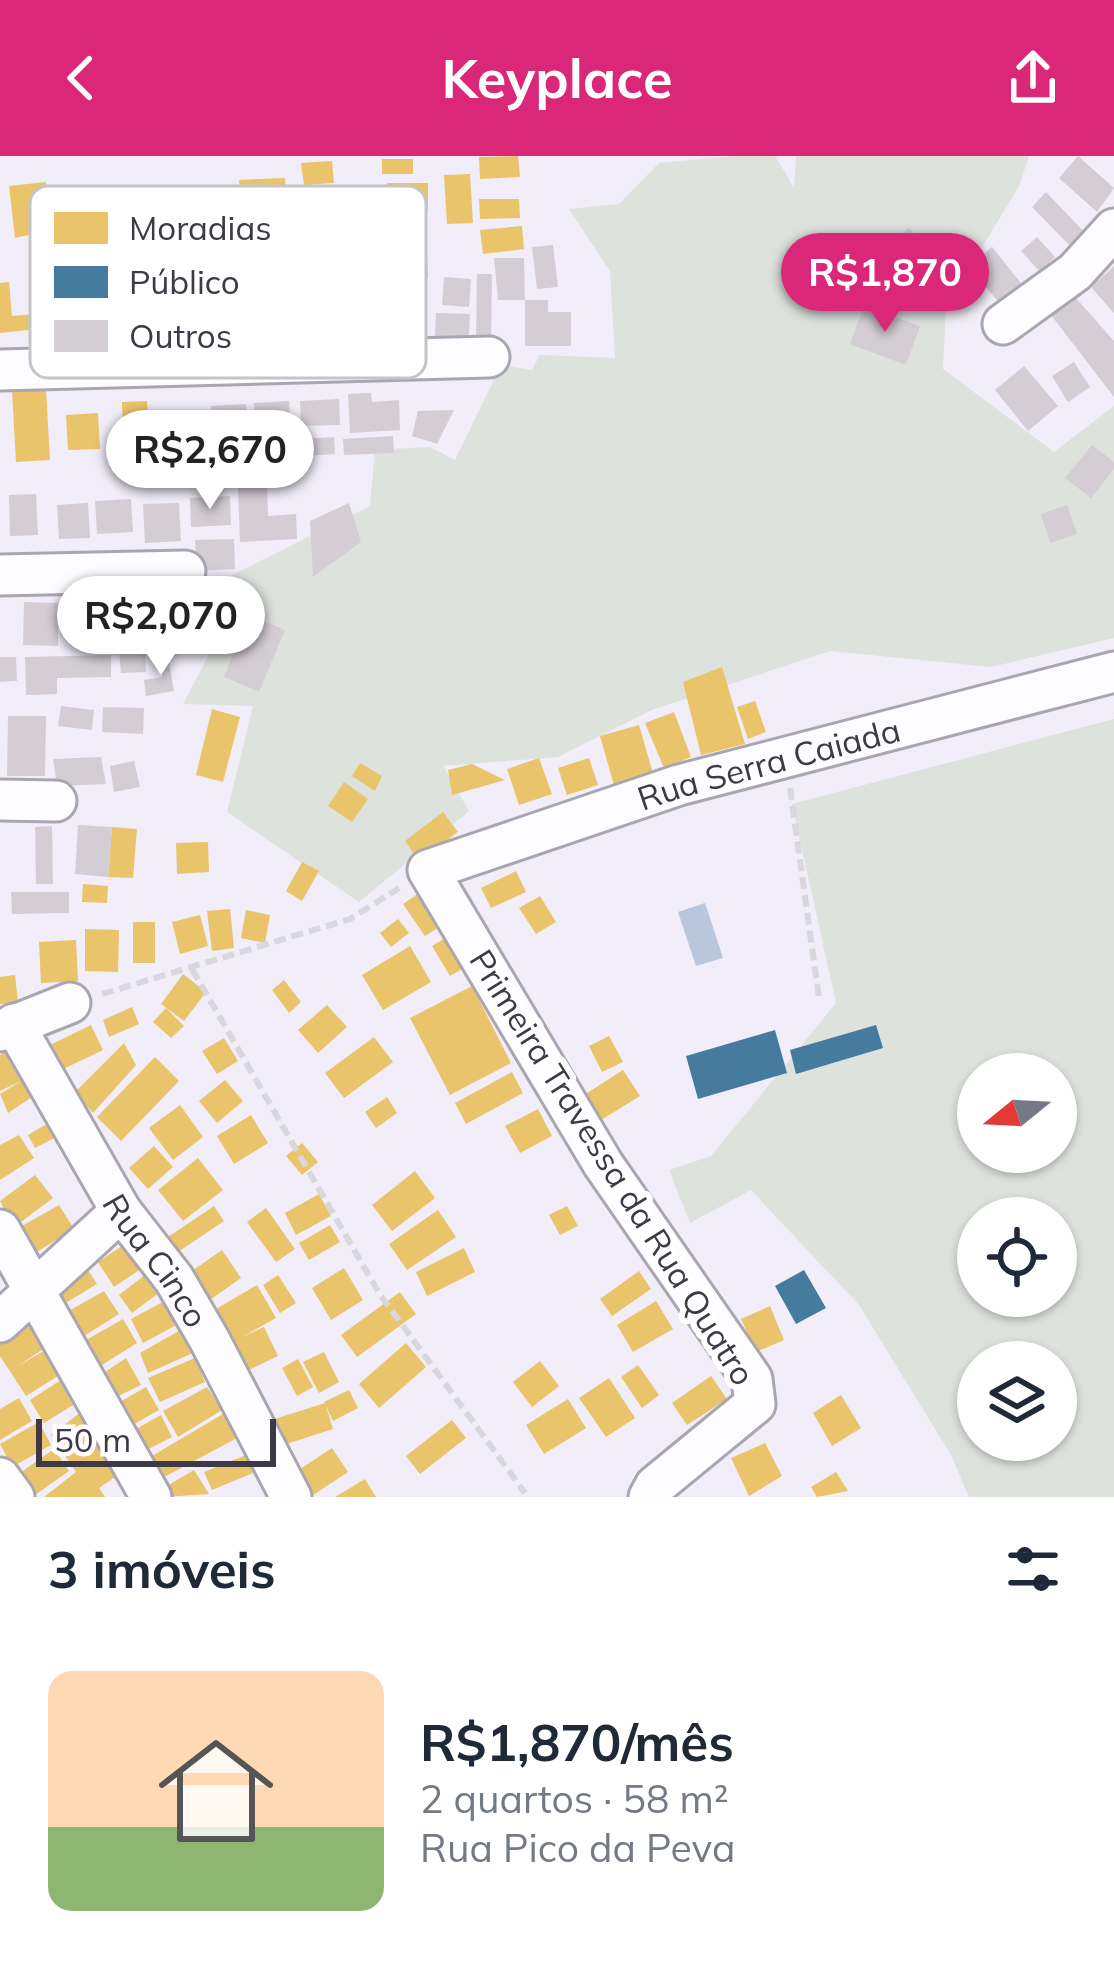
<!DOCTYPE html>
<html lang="pt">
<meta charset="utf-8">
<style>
body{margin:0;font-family:Mulish,sans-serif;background:#f2f2f3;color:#1f2937;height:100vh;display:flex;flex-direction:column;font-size:45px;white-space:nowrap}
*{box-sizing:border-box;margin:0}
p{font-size:39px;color:#747a83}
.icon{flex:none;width:66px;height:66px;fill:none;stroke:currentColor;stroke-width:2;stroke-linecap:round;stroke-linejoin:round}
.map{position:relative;height:1341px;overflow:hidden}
.panel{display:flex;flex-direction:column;background:#fff;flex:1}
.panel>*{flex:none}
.needle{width:78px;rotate:252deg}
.tools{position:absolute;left:957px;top:897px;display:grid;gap:24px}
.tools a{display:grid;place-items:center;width:120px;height:120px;border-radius:50%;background:#fff;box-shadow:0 3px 9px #0004;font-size:60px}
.scale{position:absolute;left:36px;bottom:30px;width:240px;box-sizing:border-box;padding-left:12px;border:6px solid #3e3a45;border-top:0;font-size:33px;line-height:42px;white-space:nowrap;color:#3e3a45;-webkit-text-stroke:9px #fff;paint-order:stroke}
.price{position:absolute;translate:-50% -102px;padding:0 27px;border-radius:42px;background:#fff;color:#222;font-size:39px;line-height:78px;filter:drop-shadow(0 3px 6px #0008)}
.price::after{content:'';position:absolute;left:50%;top:72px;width:36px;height:27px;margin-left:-18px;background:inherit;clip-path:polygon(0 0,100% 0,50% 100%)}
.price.on{background:#db2777;color:#fff}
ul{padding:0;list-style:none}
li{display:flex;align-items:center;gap:36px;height:300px;padding:0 48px}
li+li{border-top:3px solid #e0e1e3}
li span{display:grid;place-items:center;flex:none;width:336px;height:240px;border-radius:24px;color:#555}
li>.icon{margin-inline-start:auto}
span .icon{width:144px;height:144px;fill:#fffc;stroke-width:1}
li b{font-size:51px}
h2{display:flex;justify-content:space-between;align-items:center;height:144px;padding:0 48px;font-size:51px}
header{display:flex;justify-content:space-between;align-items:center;height:156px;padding:0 48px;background:#db2777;color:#fff;font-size:54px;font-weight:700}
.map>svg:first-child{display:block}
.green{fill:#dde2dd;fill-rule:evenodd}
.water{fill:#bac6dc}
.homes{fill:#e9c46a}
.public{fill:#457b9d}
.building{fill:#d4cdd4}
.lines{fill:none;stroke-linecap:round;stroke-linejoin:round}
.minor-casing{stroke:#aaa6b1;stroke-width:45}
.path{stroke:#d8d7db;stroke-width:6;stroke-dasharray:12 6;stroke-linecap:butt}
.minor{stroke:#fdfcfe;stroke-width:39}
.labels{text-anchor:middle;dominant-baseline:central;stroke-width:12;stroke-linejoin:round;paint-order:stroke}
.street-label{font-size:33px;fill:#3e3a45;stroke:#fff}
.key{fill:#fff;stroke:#c5c4c7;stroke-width:3}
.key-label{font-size:33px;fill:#3e3a45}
</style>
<header><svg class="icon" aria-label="back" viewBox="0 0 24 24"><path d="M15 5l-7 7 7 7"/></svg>Keyplace<svg class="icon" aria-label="share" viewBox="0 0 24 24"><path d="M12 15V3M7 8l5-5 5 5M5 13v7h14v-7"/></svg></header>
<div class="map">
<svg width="1114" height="1341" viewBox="0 0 1114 1341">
<rect width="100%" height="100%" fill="#f1edf9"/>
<!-- green -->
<path class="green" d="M 734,0 L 775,0 L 794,32 L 796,0 L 1029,0 L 1019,30 L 946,151 L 943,213 L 1054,296 L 1114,250 L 1114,482 L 991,511 L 830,495 L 652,554 L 558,601 L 443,610 L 469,655 L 359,746 L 227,656 L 253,550 L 183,548 L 215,487 L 199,436 L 370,350 L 375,294 L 430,291 L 455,304 L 501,209 L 532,214 L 540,199 L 615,202 L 610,115 L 569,53 L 619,48 L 659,7 Z
M 1114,563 L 1114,1341 L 969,1341 L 951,1299 L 859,1149 L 751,1034 L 690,1067 L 669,1014 L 711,1000 L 836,847 L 792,648 ZM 978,918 L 1056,918 L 1056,996 L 978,996 ZM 978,1062 L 1056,1062 L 1056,1140 L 978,1140 ZM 978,1206 L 1056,1206 L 1056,1284 L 978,1284 Z"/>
<!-- water -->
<path class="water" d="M 705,747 L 723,802 L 696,810 L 678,756 Z"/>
<!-- homes -->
<path class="homes" d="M 518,0 L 520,21 L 480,23 L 479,1 Z
M 382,3 L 413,3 L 413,18 L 382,18 Z
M 332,5 L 334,27 L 304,29 L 301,7 Z
M 470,18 L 473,67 L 447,68 L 444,19 Z
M 285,22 L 290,108 L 244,110 L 243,100 L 206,103 L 203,38 L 240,36 L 239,24 Z
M 46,26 L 49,52 L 87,48 L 89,66 L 15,82 L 9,30 Z
M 387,27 L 428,27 L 428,55 L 387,55 Z
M 479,43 L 519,43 L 520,62 L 480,63 Z
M 522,70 L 524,93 L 483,98 L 480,74 Z
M 427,97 L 428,122 L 378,123 L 378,99 Z
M 9,126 L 12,160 L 36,158 L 37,173 L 0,177 L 0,127 Z
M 425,129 L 427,182 L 381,184 L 378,131 Z
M 46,233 L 50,304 L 16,306 L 12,234 Z
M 147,245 L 149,280 L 123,282 L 122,246 Z
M 98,257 L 100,293 L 68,294 L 66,259 Z
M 184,260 L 185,291 L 162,292 L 160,261 Z
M 722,511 L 745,588 L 701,599 L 683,526 Z
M 755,545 L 766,576 L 748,583 L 737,551 Z
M 212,553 L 240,561 L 223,626 L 196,619 Z
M 674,556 L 691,601 L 664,612 L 645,567 Z
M 639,569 L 656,628 L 617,640 L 600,580 Z
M 539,602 L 552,638 L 519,649 L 507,613 Z
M 589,602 L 598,629 L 567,639 L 558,612 Z
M 360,607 L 382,620 L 375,635 L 352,620 Z
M 472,608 L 505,624 L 452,639 L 448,614 Z
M 344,626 L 368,643 L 352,666 L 328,650 Z
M 443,656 L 458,676 L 419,705 L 405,685 Z
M 112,671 L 137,673 L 133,722 L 108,721 Z
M 208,686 L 209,716 L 177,718 L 176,687 Z
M 302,706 L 319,715 L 302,745 L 286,735 Z
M 516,715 L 526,736 L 491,752 L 481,732 Z
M 83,728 L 108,730 L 107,747 L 82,746 Z
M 419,737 L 441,770 L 425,780 L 403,748 Z
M 540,740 L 556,766 L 536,778 L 519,752 Z
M 230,753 L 234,792 L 212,795 L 207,755 Z
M 246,754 L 270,759 L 265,787 L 241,782 Z
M 200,759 L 208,790 L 180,798 L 172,766 Z
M 398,763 L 409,777 L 391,791 L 380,777 Z
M 133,766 L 155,766 L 155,807 L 133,807 Z
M 85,773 L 119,774 L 118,816 L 85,815 Z
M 447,781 L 464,812 L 450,820 L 432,790 Z
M 76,784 L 78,825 L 41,827 L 39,786 Z
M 410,790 L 431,826 L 383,854 L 362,819 Z
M 183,818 L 206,836 L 184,865 L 161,848 Z
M 15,819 L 18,846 L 0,848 L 0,821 Z
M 284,824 L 301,846 L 289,857 L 272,834 Z
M 472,830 L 511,907 L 450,939 L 410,862 Z
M 327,849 L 347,871 L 318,897 L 298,874 Z
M 132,851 L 139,868 L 109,881 L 103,864 Z
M 166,852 L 184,870 L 171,882 L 153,866 Z
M 91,869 L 103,894 L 59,915 L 48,890 Z
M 609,880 L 623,906 L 602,916 L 589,890 Z
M 374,881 L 393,906 L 344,942 L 325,917 Z
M 224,882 L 238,905 L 217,918 L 202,895 Z
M 124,887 L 136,909 L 93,957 L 75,936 Z
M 15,891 L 41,935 L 8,957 L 0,938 L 21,925 L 0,935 L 0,899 Z
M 155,901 L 179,925 L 121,985 L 97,961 Z
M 623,914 L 640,940 L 601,964 L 584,939 Z
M 512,916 L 523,937 L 466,968 L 455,947 Z
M 225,924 L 243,945 L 217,967 L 199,945 Z
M 387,941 L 397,957 L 376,972 L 365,956 Z
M 180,949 L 203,981 L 173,1004 L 149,972 Z
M 538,953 L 552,980 L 520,997 L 505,970 Z
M 251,959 L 268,987 L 234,1008 L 217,980 Z
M 50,966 L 58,980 L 35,992 L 28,979 Z
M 19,979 L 34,1002 L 0,1024 L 0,989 Z
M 302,987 L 318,1006 L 302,1019 L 286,1000 Z
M 154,990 L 173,1011 L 148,1033 L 129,1012 Z
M 198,1002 L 223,1034 L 183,1065 L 158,1034 Z
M 415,1015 L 435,1042 L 392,1075 L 372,1049 Z
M 35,1019 L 53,1042 L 13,1072 L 0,1045 Z
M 319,1038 L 331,1060 L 296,1079 L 285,1057 Z
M 59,1049 L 74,1073 L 30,1100 L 15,1074 Z
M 214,1050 L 224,1065 L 178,1096 L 168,1081 Z
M 567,1050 L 578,1070 L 560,1079 L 549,1059 Z
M 266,1052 L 295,1093 L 276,1106 L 247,1066 Z
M 438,1054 L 456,1081 L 407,1114 L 389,1088 Z
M 330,1069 L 340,1086 L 309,1104 L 299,1087 Z
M 128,1086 L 144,1111 L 114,1131 L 98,1106 Z
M 464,1092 L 475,1116 L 427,1140 L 416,1116 Z
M 222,1094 L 241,1122 L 204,1148 L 185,1120 Z
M 83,1106 L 97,1128 L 59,1151 L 46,1130 Z
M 344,1112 L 363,1144 L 331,1164 L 312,1132 Z
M 639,1115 L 651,1133 L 612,1160 L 600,1143 Z
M 146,1118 L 160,1136 L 132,1157 L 119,1139 Z
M 278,1119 L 296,1147 L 280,1157 L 263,1129 Z
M 257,1129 L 276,1162 L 242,1181 L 264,1171 L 278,1200 L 232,1222 L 218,1194 L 234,1186 L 216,1153 Z
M 104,1135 L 119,1158 L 76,1185 L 60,1160 Z
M 400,1136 L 416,1158 L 357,1201 L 341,1179 Z
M 170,1142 L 182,1166 L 143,1187 L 131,1163 Z
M 656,1145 L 673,1173 L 633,1196 L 617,1169 Z
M 770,1150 L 784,1184 L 756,1196 L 741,1163 Z
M 123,1163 L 137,1187 L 94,1214 L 79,1188 Z
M 37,1164 L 52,1187 L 18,1210 L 54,1189 L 69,1213 L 26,1240 L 0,1200 L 0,1184 Z
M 184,1172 L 193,1197 L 148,1217 L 140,1197 Z
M 406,1187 L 426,1211 L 379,1252 L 359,1228 Z
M 324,1196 L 339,1226 L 319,1237 L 303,1206 Z
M 126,1202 L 141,1229 L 110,1244 L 96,1222 Z
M 195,1202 L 205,1226 L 160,1246 L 148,1222 Z
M 298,1203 L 313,1231 L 297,1240 L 282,1212 Z
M 540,1205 L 559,1230 L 532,1251 L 513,1226 Z
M 638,1209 L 659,1239 L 642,1252 L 621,1221 Z
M 711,1220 L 727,1243 L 687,1269 L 672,1247 Z
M 64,1222 L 78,1246 L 44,1267 L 30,1244 Z
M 609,1222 L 635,1262 L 606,1281 L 579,1242 Z
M 146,1231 L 159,1254 L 118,1277 L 106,1254 Z
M 207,1231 L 222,1254 L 178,1281 L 163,1255 Z
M 349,1234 L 358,1252 L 333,1265 L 324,1246 Z
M 841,1239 L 861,1272 L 832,1290 L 813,1257 Z
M 19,1242 L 32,1265 L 0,1284 L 0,1253 Z
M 568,1243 L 586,1272 L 544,1298 L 526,1269 Z
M 325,1247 L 333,1273 L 271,1293 L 262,1267 Z
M 90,1249 L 128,1312 L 99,1332 L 105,1341 L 44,1341 L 76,1316 L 51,1279 Z
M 223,1258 L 237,1282 L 153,1327 L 140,1307 Z
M 161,1259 L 172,1281 L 139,1298 L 127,1278 Z
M 452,1264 L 466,1282 L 420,1318 L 406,1300 Z
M 39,1266 L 51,1289 L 12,1311 L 0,1288 Z
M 765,1287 L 782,1320 L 749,1340 L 731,1302 Z
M 332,1292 L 348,1316 L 310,1341 L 294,1317 Z
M 54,1293 L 69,1315 L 35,1339 L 20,1317 Z
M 246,1299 L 253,1317 L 212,1334 L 204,1316 Z
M 194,1314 L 209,1338 L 164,1341 L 160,1334 Z
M 836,1316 L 848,1335 L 817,1341 L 811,1331 Z
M 365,1323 L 376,1341 L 335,1341 Z"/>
<!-- public -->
<path class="public" d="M 876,869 L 883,892 L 796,918 L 790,894 Z
M 775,874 L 787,917 L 698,943 L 686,900 Z
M 804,1114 L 826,1152 L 796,1168 L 775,1130 Z"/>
<!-- building -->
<path class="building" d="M 1078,0 L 1114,32 L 1097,56 L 1059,22 Z
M 1046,36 L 1088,80 L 1074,94 L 1032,51 Z
M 909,71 L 926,98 L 902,131 L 872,110 Z
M 1037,81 L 1055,101 L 1039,115 L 1021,95 Z
M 553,89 L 558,131 L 537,133 L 532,91 Z
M 992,91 L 1024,131 L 1001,149 L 969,111 Z
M 494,102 L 524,102 L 525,144 L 498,144 Z
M 1114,110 L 1114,157 L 1091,131 Z
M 477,118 L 492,118 L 491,191 L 476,190 Z
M 444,121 L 471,123 L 469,151 L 442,149 Z
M 1075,141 L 1114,185 L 1114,241 L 1051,159 Z
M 525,144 L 548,144 L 548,156 L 571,156 L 571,190 L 525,190 Z
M 864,150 L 920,170 L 906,209 L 850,188 Z
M 436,157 L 470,158 L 468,197 L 434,196 Z
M 1074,206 L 1090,231 L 1068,246 L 1052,220 Z
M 1024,210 L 1058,250 L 1028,275 L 995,234 Z
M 371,237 L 372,246 L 399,244 L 400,274 L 350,277 L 348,238 Z
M 339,243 L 340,269 L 301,270 L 300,245 Z
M 289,245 L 291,274 L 255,276 L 254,247 Z
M 246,248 L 248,276 L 231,277 L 232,301 L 214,302 L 211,250 Z
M 454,254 L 437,288 L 412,280 L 418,255 Z
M 393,280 L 394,297 L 344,299 L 343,283 Z
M 334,281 L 335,298 L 303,300 L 302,283 Z
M 291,283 L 292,301 L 267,302 L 267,284 Z
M 1092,289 L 1114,306 L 1114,313 L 1091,342 L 1065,322 Z
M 153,291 L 155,326 L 128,327 L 126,292 Z
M 267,330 L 268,360 L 296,358 L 297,383 L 240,386 L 238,331 Z
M 36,338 L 38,379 L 10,380 L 9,339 Z
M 230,340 L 231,369 L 191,371 L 190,342 Z
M 131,343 L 133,376 L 97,378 L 95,345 Z
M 88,347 L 90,382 L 59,383 L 57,349 Z
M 179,347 L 181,385 L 145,387 L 143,348 Z
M 349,347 L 361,386 L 313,421 L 310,365 Z
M 1067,349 L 1077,378 L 1050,387 L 1041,358 Z
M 234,383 L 235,413 L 197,415 L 195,384 Z
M 123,441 L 154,444 L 153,481 L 119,481 L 119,467 L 143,466 L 121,464 Z
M 24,446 L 58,447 L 58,490 L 23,489 Z
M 188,449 L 190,479 L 172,480 L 170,450 Z
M 249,459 L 285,474 L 259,536 L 224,521 Z
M 95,464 L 95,486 L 70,487 L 69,465 Z
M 145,492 L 146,516 L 121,517 L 119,493 Z
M 167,496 L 174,535 L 146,540 L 144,524 L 162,521 L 157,498 Z
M 111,499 L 111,521 L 57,522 L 57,538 L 26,539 L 25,501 Z
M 0,501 L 16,501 L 17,525 L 0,526 Z
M 61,550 L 94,554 L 92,574 L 58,570 Z
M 103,551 L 144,552 L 143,578 L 102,576 Z
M 8,560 L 46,560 L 45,620 L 7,620 Z
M 101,601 L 106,628 L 57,630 L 53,603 Z
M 134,605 L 140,631 L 114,636 L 110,610 Z
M 78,669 L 112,671 L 108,721 L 75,718 Z
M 52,670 L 53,728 L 36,728 L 35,671 Z
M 11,736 L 69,736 L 69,757 L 12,758 Z"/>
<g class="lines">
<!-- minor casing -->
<g class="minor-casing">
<g id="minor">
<path d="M 1003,168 L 1075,116 L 1114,73"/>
<path d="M 0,214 L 489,201"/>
<path d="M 0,419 L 185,415"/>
<path d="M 0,644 L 56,645"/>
<path id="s1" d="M 14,868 L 121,1055 L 174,1123 L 209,1183 L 291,1341"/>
<path d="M 0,875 L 70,847"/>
<path d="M 0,1074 L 151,1341"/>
<path d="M 0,1166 L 121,1055"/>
<path d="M 0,1322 L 14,1341"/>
<path id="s2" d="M 649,1341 L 655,1330 L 755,1248 L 752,1223 L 603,1008 L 428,714 L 679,629 L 1114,516"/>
</g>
</g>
<!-- path -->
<path class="path" d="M 790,632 L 819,842
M 192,813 L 379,1137 L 525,1337
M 102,838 L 350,763 L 399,732"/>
<!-- minor -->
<use href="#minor" class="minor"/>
</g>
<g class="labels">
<!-- street labels -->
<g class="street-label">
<text stroke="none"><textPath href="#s2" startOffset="1128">Rua Serra Caiada</textPath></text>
<text transform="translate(613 1011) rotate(58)">Primeira Travessa da Rua Quatro</text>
<text stroke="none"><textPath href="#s1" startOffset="276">Rua Cinco</textPath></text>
</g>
</g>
<!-- legend -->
<rect x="30" y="30" width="396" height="192" rx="18" class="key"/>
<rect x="54" y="56" width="54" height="32" fill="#e9c46a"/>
<rect x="54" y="110" width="54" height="32" fill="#457b9d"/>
<rect x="54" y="164" width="54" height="32" fill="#d4cdd4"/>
<g class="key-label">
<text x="129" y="84">Moradias</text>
<text x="129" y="138">Público</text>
<text x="129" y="192">Outros</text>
</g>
</svg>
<div class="tools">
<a><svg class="needle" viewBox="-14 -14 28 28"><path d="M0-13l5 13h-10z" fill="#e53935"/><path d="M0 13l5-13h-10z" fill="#747a83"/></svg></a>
<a><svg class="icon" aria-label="locate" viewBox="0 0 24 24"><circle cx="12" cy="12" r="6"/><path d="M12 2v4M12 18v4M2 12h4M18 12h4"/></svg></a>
<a><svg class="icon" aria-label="layers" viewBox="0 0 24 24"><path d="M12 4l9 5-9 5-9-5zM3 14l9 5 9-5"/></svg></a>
</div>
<div class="scale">50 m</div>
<b class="price on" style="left:885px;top:179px">R$1,870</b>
<b class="price" style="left:210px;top:356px">R$2,670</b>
<b class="price" style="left:161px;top:522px">R$2,070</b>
</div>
<section class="panel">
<h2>3 imóveis<svg class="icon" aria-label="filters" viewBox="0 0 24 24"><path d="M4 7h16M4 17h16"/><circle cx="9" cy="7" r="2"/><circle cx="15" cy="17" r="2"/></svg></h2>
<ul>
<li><span style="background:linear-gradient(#ffd9b3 65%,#8fb573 0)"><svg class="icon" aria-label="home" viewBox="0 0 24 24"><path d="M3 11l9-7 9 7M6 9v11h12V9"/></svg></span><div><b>R$1,870/mês</b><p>2 quartos · 58 m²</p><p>Rua Pico da Peva</p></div></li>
</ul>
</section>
